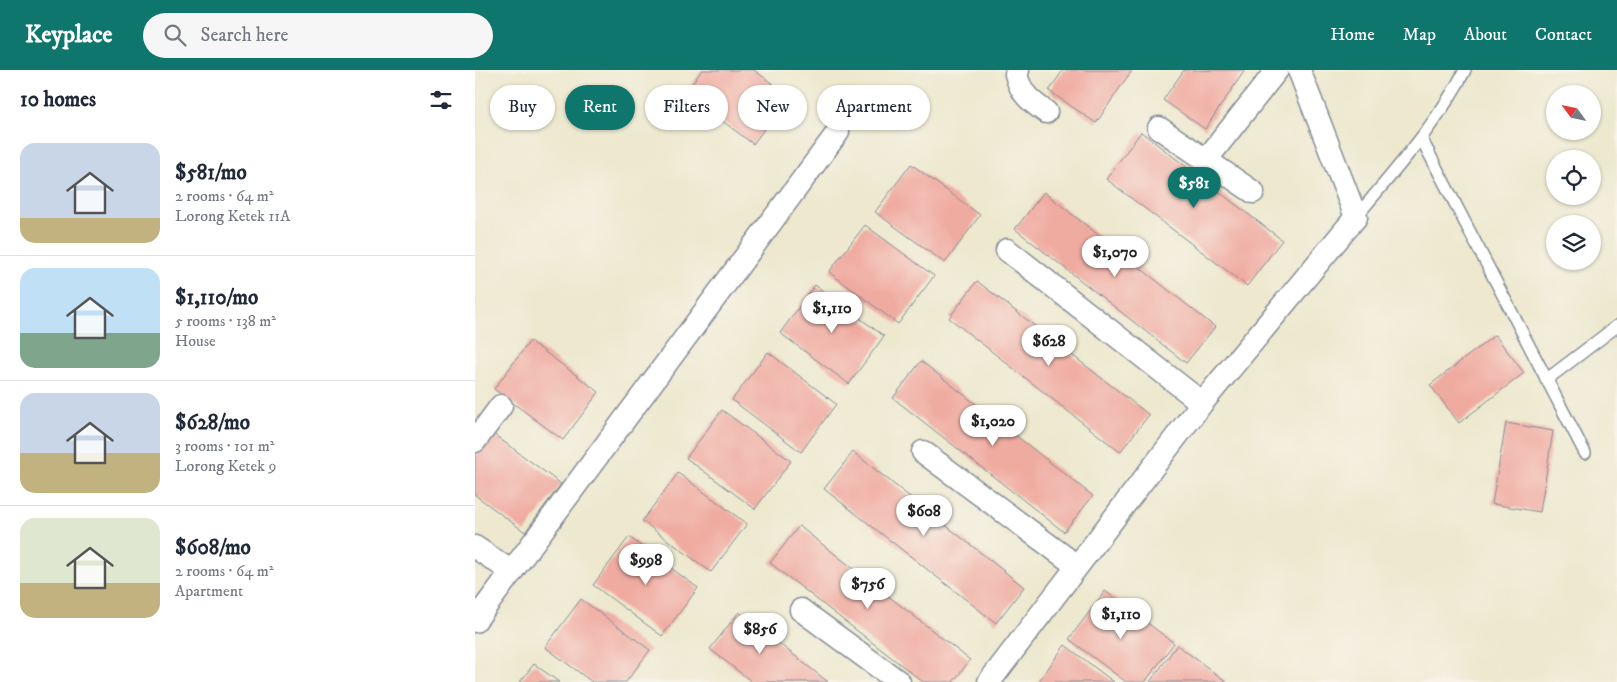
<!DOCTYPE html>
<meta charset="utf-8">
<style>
body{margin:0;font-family:"IM FELL DW Pica",serif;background:#f6f6f7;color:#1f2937;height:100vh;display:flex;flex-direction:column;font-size:19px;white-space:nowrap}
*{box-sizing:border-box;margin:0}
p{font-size:16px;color:#747a83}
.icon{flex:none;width:28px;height:28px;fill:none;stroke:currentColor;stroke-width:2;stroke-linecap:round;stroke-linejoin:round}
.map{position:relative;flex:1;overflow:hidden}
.details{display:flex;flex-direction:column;background:#fff;width:475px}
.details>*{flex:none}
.top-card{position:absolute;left:15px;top:15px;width:475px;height:45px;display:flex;gap:10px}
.needle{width:32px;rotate:303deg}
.fabs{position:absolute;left:1071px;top:15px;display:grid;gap:10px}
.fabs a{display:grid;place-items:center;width:55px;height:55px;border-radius:50%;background:#fff;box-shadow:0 1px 4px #0004;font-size:25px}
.price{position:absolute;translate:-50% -42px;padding:0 11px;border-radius:18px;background:#fff;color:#222;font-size:16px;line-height:32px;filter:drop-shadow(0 1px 2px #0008)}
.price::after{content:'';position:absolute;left:50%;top:30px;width:15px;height:11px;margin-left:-8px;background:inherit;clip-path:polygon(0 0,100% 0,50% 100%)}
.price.on{background:#0f766e;color:#fff}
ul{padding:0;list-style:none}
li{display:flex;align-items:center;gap:15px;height:125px;padding:0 20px}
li+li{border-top:1px solid #e0e1e3}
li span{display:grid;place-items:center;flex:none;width:140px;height:100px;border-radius:15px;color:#555}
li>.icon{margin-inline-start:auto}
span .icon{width:60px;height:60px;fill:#fffc;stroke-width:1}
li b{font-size:21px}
h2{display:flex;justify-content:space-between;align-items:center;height:60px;padding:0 20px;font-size:21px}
.pill{padding:0 18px;border-radius:22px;background:#fff;box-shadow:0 1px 4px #0004;font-size:18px;line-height:45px}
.pill.on{background:#0f766e;color:#fff}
header{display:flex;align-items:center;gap:30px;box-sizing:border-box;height:70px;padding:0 25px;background:#0f766e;color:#fff}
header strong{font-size:24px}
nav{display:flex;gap:28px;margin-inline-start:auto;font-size:18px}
.search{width:350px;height:45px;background:#f6f6f7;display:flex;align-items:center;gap:12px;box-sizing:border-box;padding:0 18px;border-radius:28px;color:#747a83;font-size:19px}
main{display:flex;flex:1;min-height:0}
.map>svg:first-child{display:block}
.building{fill:#f0aba1}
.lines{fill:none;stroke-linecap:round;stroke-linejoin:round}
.service-casing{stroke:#848c96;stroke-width:14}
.minor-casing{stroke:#848c96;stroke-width:25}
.service{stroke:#fff;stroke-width:11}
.minor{stroke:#fff;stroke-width:22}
</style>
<header>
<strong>Keyplace</strong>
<div class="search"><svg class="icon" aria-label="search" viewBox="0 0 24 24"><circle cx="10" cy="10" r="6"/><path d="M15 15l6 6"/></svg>Search here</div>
<nav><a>Home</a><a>Map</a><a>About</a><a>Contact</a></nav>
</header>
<main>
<section class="details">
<h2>10 homes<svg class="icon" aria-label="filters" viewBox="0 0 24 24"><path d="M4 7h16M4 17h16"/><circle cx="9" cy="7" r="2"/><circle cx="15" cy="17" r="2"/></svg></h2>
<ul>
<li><span style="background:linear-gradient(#c9d6e8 75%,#c2b280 0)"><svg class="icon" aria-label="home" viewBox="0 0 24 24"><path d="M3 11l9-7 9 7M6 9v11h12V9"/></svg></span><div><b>$581/mo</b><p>2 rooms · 64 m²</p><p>Lorong Ketek 11A</p></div></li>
<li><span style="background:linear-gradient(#bfe0f5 65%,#7fa58c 0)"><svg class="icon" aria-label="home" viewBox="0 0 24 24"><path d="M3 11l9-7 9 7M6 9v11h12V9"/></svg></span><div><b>$1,110/mo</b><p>5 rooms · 138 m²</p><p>House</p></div></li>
<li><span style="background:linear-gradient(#c9d6e8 60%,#c2b280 0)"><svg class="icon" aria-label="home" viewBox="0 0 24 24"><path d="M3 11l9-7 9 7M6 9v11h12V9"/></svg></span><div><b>$628/mo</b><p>3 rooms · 101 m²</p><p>Lorong Ketek 9</p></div></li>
<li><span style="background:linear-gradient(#dfe7d0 65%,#c2b280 0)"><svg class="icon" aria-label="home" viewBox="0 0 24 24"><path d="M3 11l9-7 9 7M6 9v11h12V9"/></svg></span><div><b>$608/mo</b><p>2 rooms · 64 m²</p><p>Apartment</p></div></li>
</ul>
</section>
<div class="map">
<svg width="1142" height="612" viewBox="0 0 1142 612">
<rect width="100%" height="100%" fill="#f7f3e8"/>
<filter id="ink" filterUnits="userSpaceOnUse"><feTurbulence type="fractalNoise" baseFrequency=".02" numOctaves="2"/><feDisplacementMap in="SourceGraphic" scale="10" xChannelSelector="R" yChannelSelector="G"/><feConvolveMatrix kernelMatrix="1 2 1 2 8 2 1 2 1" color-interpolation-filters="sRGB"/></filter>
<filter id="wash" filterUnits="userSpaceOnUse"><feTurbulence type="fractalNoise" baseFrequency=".0096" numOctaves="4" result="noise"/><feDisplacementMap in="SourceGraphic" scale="20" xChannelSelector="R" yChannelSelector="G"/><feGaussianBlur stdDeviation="1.12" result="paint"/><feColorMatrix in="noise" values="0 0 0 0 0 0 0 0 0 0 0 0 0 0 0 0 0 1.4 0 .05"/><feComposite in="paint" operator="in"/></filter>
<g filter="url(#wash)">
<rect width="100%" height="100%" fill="#ede8ce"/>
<g id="blocks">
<!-- building -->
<path class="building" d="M 227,0 L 279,0 L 314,26 L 278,74 L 210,23 Z
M 588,0 L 657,0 L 621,53 L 574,21 Z
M 709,0 L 770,0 L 730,59 L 688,30 Z
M 666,62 L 807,170 L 772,216 L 631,109 Z
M 436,94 L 505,145 L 470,193 L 400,142 Z
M 569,122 L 740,257 L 711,293 L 540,159 Z
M 390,155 L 459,206 L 423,254 L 354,202 Z
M 502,211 L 674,345 L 645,382 L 474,248 Z
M 340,215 L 409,266 L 374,314 L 305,263 Z
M 1020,265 L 1049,303 L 984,353 L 955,315 Z
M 55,271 L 124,322 L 88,370 L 19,319 Z
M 293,282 L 361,334 L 326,382 L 257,330 Z
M 446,291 L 618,426 L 589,462 L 418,328 Z
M 247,340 L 316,391 L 280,439 L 211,388 Z
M 1031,353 L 1078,361 L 1065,442 L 1017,434 Z
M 17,363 L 86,414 L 50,462 L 0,425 L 0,385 Z
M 378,382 L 549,517 L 521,553 L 349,419 Z
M 203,403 L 272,454 L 236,502 L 167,451 Z
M 324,456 L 495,590 L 478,612 L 448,612 L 295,493 Z
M 154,467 L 223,518 L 187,566 L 118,515 Z
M 630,521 L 699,573 L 670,612 L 651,612 L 594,569 Z
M 106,529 L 175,580 L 151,612 L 117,612 L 70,577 Z
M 264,542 L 353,612 L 277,612 L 235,579 Z
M 590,575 L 639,612 L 563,612 Z
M 702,575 L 752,612 L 675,612 Z
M 59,594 L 84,612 L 45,612 Z"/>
</g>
</g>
<g filter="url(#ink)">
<use href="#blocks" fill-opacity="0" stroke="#848c96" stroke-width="1"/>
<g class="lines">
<!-- service casing -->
<g class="service-casing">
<path id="service" d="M 946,68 L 1110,383
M 881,147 C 919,101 963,53 990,0
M 1071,310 L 1142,256"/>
</g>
<!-- minor casing -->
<g class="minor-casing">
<path id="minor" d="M 543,0 L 541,4 C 546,24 555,31 571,42
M 684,58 L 731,90 L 802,0
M 731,90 L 778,122
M 532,180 L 727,333
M 0,371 L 26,336
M 448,382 L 602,496
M 0,477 L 37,502
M 326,540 L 424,612
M 0,551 L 363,62
M 514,612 L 727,333 L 881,147 L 824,0"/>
</g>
<!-- service -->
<use href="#service" class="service"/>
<!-- minor -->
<use href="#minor" class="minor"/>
</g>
</g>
</svg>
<div class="fabs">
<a><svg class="needle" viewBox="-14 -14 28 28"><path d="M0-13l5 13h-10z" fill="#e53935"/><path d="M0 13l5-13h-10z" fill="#747a83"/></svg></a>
<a><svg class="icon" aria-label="locate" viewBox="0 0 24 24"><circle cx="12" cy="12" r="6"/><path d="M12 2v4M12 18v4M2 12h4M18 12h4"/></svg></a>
<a><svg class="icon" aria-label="layers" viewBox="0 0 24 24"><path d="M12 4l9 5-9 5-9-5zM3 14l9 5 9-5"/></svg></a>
</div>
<b class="price on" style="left:719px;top:139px">$581</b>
<b class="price" style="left:640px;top:208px">$1,070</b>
<b class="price" style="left:357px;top:264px">$1,110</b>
<b class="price" style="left:574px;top:297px">$628</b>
<b class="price" style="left:518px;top:377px">$1,020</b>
<b class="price" style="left:449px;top:467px">$608</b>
<b class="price" style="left:171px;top:516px">$998</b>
<b class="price" style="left:393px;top:540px">$756</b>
<b class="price" style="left:646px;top:570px">$1,110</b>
<b class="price" style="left:285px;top:585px">$856</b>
<div class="top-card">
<a class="pill">Buy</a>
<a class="pill on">Rent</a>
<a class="pill">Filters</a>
<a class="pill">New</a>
<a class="pill">Apartment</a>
</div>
</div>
</main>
